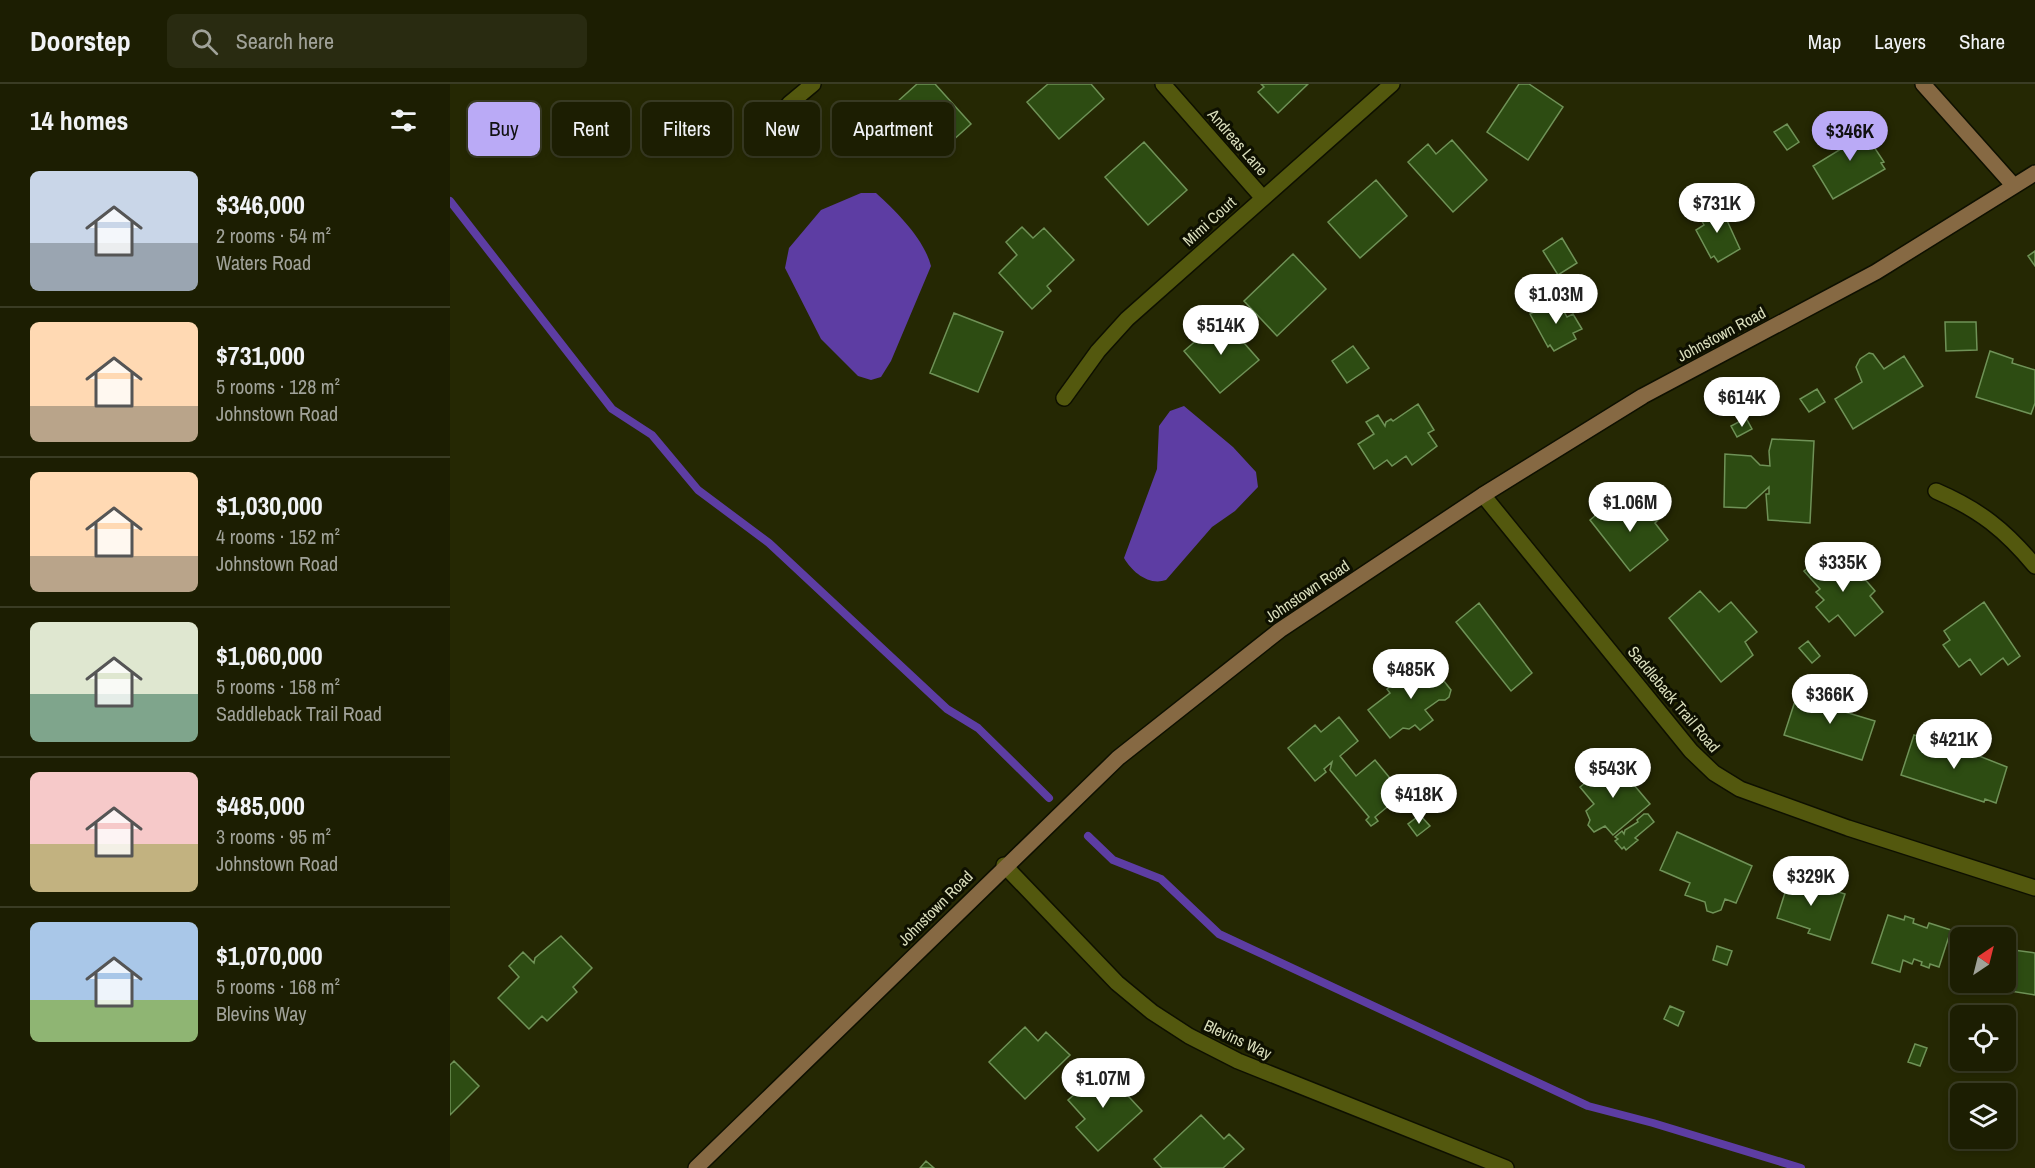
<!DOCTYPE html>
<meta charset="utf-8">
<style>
body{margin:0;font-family:"Archivo Narrow",sans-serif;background:#292b11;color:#f1f3f6;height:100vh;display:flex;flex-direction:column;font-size:22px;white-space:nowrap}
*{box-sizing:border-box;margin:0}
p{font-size:20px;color:#a0a299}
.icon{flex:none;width:33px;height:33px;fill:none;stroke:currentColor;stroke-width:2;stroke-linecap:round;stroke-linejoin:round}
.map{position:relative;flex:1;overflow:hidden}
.details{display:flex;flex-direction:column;background:#1c1e02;width:450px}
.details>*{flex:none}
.top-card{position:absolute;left:18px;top:18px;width:570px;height:54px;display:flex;gap:12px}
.needle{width:39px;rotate:35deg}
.controls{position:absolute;left:1500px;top:843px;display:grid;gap:12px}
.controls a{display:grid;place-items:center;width:66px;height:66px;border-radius:9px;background:#1c1e02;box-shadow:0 3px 9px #0003,0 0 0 2px #3a3c24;font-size:30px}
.price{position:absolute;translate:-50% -51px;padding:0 14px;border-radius:21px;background:#fff;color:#222;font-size:20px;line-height:39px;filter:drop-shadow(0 2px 3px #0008)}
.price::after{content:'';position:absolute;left:50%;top:36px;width:18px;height:14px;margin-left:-9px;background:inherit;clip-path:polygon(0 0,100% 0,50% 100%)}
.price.selected{background:#baaaf6;color:#111}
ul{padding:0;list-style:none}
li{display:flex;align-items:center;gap:18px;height:150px;padding:0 30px}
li+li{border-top:2px solid #3a3c24}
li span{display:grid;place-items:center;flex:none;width:168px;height:120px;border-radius:9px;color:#555}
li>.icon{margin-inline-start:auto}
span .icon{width:72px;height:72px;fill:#fffc;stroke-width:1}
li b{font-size:26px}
h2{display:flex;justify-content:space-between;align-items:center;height:72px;padding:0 30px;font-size:26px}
.tag{padding:0 21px;border-radius:9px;background:#1c1e02;box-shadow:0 3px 9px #0003,0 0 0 2px #3a3c24;font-size:21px;line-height:54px}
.tag.selected{background:#baaaf6;color:#111}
header{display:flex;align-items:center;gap:36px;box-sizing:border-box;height:84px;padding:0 30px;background:#1c1e02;border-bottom:2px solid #3a3c24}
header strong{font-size:28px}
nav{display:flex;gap:33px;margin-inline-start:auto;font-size:21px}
.search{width:420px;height:54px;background:#292b11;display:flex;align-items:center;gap:15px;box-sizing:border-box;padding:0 21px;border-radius:9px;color:#a0a299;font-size:22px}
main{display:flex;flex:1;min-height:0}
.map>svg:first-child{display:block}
.water{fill:#5d3da3}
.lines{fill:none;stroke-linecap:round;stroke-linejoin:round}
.stream{stroke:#5d3da3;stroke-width:8}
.building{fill:#2d4c12;stroke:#6f9257;stroke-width:1.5}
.street-casing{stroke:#0e1000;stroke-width:18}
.secondary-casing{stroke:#0e1000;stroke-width:18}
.street{stroke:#53580e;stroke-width:15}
.secondary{stroke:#866943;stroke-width:15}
.labels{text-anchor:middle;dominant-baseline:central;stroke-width:6;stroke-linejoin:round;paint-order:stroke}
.street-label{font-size:16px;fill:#dadebc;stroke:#0e1000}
</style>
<header>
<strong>Doorstep</strong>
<div class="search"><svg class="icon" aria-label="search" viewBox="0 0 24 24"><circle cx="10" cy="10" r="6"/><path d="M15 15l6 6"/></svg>Search here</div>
<nav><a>Map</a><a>Layers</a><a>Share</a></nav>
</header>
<main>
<section class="details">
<h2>14 homes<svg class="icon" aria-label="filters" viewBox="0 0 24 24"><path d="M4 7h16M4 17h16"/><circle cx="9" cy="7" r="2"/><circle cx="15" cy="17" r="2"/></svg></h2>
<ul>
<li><span style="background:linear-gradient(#c9d6e8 60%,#9aa5b1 0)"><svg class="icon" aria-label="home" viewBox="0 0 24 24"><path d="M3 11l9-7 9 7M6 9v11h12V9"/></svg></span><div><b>$346,000</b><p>2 rooms · 54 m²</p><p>Waters Road</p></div></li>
<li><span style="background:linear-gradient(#ffd9b3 70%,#b9a48a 0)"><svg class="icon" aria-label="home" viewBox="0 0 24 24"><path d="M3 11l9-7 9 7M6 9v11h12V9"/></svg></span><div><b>$731,000</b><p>5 rooms · 128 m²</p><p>Johnstown Road</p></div></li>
<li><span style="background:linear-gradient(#ffd9b3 70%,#b9a48a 0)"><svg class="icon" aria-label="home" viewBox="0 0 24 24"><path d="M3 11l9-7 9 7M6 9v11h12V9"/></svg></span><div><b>$1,030,000</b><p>4 rooms · 152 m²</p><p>Johnstown Road</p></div></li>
<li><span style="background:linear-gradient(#dfe7d0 60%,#7fa58c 0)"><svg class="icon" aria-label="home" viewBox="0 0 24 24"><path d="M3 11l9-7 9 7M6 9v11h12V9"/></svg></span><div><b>$1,060,000</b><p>5 rooms · 158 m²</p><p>Saddleback Trail Road</p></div></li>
<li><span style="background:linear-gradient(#f6c9c9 60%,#c2b280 0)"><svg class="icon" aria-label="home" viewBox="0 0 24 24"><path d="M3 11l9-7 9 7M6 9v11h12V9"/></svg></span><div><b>$485,000</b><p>3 rooms · 95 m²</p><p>Johnstown Road</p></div></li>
<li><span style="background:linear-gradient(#a9c7e8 65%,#8fb573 0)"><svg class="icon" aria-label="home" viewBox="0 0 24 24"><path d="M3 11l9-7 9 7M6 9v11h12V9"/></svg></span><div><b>$1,070,000</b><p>5 rooms · 168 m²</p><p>Blevins Way</p></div></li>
</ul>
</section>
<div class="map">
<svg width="1585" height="1084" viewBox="0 0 1585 1084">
<rect width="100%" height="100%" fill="#252803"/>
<!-- water -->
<path class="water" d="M 411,109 L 426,109 C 447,128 474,155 481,182 L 441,277 L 431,293 L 421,296 L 408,292 L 371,255 L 335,184 L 339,164 L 371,126 Z
M 734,322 L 783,363 L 806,388 L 808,403 L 785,427 L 762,443 L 716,496 C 699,502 682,488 674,474 L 707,385 L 709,342 L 720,327 Z"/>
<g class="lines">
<!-- stream -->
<path class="stream" d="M 0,117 L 162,325 L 202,351 L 248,406 L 319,459 L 497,625 L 528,644 L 599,714
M 638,752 L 663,776 L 711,795 L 769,850 L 1138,1022 L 1203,1039 L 1351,1084"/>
</g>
<!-- building -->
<path class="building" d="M 467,0 L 485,0 L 521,40 L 491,67 L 482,57 L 471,66 L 437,27 Z
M 598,0 L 641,0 L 654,15 L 609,55 L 577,18 Z
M 811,0 L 858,0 L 828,29 L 808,8 L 814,3 Z
M 1069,0 L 1079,0 L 1113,23 L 1078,76 L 1037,48 Z
M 1407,37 L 1434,78 L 1431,79 L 1435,85 L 1383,115 L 1363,82 L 1391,65 L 1383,52 Z
M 1337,40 L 1349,58 L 1337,66 L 1324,48 Z
M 1002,56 L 1037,96 L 1003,128 L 958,78 L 978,60 L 986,70 Z
M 694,58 L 737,106 L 698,141 L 655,93 Z
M 926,96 L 957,132 L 910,174 L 878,138 Z
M 1265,120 L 1272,132 L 1274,130 L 1290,165 L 1268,178 L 1264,172 L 1261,174 L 1246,146 L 1254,141 L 1248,130 Z
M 572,143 L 583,154 L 594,144 L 624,176 L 597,202 L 601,207 L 582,225 L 549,189 L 567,171 L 556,158 Z
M 1112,154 L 1127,179 L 1108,191 L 1093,167 Z
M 1585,167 L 1585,182 L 1578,172 Z
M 843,170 L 876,205 L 827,252 L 794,217 Z
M 1107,215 L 1117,233 L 1123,230 L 1132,245 L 1123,249 L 1126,255 L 1104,267 L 1100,261 L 1098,263 L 1080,230 Z
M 504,229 L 553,248 L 528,308 L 480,289 Z
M 772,234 L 809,276 L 770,309 L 734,267 Z
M 1495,238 L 1526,238 L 1527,266 L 1496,267 Z
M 903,262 L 919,284 L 897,299 L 882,277 Z
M 1540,267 L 1563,275 L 1562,279 L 1585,286 L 1585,319 L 1581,330 L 1526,313 Z
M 1419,269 L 1423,270 L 1434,285 L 1454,272 L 1473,302 L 1403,345 L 1385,315 L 1412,298 L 1406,283 L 1410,275 Z
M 1367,305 L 1375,318 L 1359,328 L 1350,315 Z
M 968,320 L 984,346 L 978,349 L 987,362 L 962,381 L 956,372 L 942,382 L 937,376 L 924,385 L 908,360 L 924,350 L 916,338 L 928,331 L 935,342 L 936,338 L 941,335 L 943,337 Z
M 1296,334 L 1302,345 L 1287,353 L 1281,342 Z
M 1322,355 L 1364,357 L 1360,439 L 1318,436 L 1316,410 L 1319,410 L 1319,403 L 1296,424 L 1274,423 L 1275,370 L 1301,372 L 1310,381 L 1320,382 L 1319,367 Z
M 1179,414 L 1189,427 L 1196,421 L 1208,436 L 1205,439 L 1218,456 L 1180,487 L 1140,436 L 1152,426 L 1157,432 Z
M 1381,464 L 1396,483 L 1401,479 L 1425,507 L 1420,512 L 1433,528 L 1405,552 L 1388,531 L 1379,538 L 1366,523 L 1374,516 L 1366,508 L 1370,505 L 1354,487 Z
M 1250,507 L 1269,528 L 1281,518 L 1307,548 L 1295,558 L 1303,571 L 1271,598 L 1219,534 Z
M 1534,518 L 1570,572 L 1558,581 L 1553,574 L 1531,591 L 1520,575 L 1509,583 L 1493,561 L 1500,556 L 1494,547 Z
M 1029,519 L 1082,589 L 1061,607 L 1006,538 Z
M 1358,557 L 1370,572 L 1362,579 L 1349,564 Z
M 978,577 L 1001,606 L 999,613 L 995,616 L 989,616 L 975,626 L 983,636 L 970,646 L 965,641 L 959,645 L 953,644 L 940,654 L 918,626 L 940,609 L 937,605 L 965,582 L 968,585 Z
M 1375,606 L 1399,614 L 1395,628 L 1425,637 L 1412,676 L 1334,651 L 1347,611 L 1371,617 Z
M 889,633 L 908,657 L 890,672 L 906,692 L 925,676 L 953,710 L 925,733 L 928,737 L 921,742 L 916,736 L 919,733 L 880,686 L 882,678 L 874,685 L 876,688 L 865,697 L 838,664 L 865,641 L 871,648 Z
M 1464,651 L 1519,668 L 1557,683 L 1546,719 L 1535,715 L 1534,718 L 1451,691 Z
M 1163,676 L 1200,720 L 1163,751 L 1155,742 L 1144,748 L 1138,741 L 1140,736 L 1136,727 L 1144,720 L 1130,703 Z
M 1194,730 L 1198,730 L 1204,738 L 1185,754 L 1188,756 L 1176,766 L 1174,763 L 1172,765 L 1165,757 L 1168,755 L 1165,753 L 1172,747 L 1174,750 L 1175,746 L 1188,738 L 1187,736 Z
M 970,731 L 980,742 L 967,752 L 958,740 Z
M 1227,748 L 1302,782 L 1286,819 L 1275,815 L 1271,826 L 1263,829 L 1257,827 L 1255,818 L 1235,811 L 1240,799 L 1210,786 Z
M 1340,793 L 1395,810 L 1380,856 L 1358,849 L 1360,845 L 1327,834 Z
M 1438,831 L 1454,836 L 1455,832 L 1464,835 L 1463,839 L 1477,844 L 1479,839 L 1501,846 L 1489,883 L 1480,880 L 1479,884 L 1471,881 L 1472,878 L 1464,875 L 1462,880 L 1453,876 L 1450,888 L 1422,879 Z
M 111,852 L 142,884 L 123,903 L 127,908 L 97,937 L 92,932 L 79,945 L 48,914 L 69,893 L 59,882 L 73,868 L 84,879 L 85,874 Z
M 1267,862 L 1282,867 L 1277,881 L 1263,876 Z
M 1556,865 L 1585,869 L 1585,911 L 1528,902 L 1529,898 L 1556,898 Z
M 1220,922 L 1234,928 L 1228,942 L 1214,935 Z
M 575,943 L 588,957 L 596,948 L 620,971 L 575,1015 L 539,978 Z
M 1465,960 L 1477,964 L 1470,982 L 1458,978 Z
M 4,977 L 29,1002 L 0,1031 L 0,981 Z
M 653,985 L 692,1027 L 648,1067 L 626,1043 L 635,1035 L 618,1016 Z
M 751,1031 L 774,1055 L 779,1050 L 794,1065 L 773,1084 L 712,1084 L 704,1075 Z
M 476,1077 L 484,1084 L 470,1084 Z"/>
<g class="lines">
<!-- street casing -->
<g class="street-casing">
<path id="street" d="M 713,0 L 812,113
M 339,20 L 363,0
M 614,314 L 648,267 L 677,235 L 942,0
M 1486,407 C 1530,426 1555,446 1585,482
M 1033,411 L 1241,667 L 1264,689 L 1290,705 L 1398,744 L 1585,804
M 554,781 L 667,899 L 702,928 L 739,952 L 788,977 L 1056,1084"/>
</g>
<!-- secondary casing -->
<g class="secondary-casing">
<path id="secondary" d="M 1473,0 L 1563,101
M 246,1084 L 668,674 L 830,546 L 1033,411 L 1193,312 L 1426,188 L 1585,89"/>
</g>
<!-- street -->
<use href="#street" class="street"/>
<!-- secondary -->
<use href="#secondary" class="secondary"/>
</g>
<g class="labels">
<!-- street labels -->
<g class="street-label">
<text transform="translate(788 58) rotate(49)">Andreas Lane</text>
<text transform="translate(759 137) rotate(-42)">Mimi Court</text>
<text transform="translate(1271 250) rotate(-28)">Johnstown Road</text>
<text transform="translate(857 507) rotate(-34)">Johnstown Road</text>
<text transform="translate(1224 615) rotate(50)">Saddleback Trail Road</text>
<text transform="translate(485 824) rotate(-45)">Johnstown Road</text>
<text transform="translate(788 955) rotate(25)">Blevins Way</text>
</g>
</g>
</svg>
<div class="controls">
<a><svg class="needle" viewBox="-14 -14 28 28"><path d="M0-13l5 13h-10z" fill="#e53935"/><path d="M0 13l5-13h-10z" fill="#a0a299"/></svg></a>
<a><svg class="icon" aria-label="locate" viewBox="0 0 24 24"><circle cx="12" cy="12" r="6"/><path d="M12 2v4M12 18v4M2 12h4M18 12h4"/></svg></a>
<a><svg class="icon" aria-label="layers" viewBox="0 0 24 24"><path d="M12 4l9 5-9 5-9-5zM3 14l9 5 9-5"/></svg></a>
</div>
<b class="price selected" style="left:1400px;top:78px">$346K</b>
<b class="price" style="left:1267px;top:150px">$731K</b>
<b class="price" style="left:1106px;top:241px">$1.03M</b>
<b class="price" style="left:771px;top:272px">$514K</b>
<b class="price" style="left:1292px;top:344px">$614K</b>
<b class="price" style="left:1180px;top:449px">$1.06M</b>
<b class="price" style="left:1393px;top:509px">$335K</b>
<b class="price" style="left:961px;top:616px">$485K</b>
<b class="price" style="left:1380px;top:641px">$366K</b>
<b class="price" style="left:1504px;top:686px">$421K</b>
<b class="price" style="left:1163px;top:715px">$543K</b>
<b class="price" style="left:969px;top:741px">$418K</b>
<b class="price" style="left:1361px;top:823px">$329K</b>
<b class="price" style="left:653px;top:1025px">$1.07M</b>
<div class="top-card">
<a class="tag selected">Buy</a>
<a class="tag">Rent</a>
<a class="tag">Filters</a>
<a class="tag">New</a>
<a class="tag">Apartment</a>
</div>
</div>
</main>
